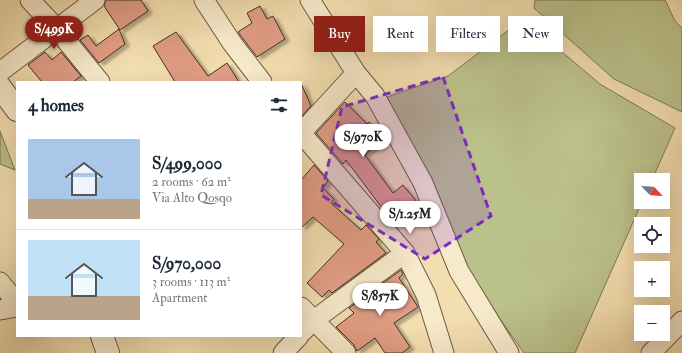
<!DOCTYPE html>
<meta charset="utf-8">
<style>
body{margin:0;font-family:"IM FELL Double Pica",serif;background:#f6f6f7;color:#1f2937;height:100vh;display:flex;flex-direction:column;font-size:15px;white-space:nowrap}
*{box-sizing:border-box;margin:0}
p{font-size:13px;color:#747a83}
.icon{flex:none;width:22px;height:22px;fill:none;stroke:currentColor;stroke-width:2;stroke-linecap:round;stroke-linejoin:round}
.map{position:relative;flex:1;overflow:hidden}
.drawer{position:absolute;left:16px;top:81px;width:286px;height:256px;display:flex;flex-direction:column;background:#fff;border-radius:0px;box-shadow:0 4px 16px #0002}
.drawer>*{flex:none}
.top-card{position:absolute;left:314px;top:16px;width:308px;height:36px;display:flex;gap:8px}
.needle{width:26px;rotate:115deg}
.controls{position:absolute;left:634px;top:173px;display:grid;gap:8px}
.controls a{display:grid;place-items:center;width:36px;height:36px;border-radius:0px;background:#fff;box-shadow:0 4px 16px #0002;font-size:20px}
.price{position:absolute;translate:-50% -34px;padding:0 9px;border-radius:14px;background:#fff;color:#222;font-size:13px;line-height:26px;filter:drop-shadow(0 1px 2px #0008)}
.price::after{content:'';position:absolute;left:50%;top:24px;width:12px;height:9px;margin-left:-6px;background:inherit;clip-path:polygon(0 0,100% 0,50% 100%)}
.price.selected{background:#8f2418;color:#fff}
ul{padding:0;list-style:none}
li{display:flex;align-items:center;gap:12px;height:100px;padding:0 12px}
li+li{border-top:1px solid #e0e1e3}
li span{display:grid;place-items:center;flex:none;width:112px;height:80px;border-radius:0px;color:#555}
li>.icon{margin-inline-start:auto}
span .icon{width:48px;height:48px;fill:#fffc;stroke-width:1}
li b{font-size:17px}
h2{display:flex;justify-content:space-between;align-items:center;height:48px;padding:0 12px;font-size:17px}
.chip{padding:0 14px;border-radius:0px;background:#fff;box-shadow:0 4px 16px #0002;font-size:14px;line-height:36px}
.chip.selected{background:#8f2418;color:#fff}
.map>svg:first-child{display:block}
.green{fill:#bbc18a;stroke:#7d7856}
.building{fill:#e19d85;stroke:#3f2f23;filter:url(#shadow)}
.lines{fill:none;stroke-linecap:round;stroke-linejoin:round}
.minor-casing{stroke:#6c5b46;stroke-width:21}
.tertiary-casing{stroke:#6c5b46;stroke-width:24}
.minor{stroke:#f7eacb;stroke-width:19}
.tertiary{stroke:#f7eacb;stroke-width:22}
.marked{fill:#7b2cbf;fill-opacity:0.2;stroke:#7b2cbf;stroke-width:3;stroke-dasharray:8 5;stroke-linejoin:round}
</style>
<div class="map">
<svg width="682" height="353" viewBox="0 0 682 353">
<defs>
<filter id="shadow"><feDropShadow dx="4.5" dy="2.5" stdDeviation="1" flood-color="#0004"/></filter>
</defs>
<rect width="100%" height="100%" fill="#f3deaf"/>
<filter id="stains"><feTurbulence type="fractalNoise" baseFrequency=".005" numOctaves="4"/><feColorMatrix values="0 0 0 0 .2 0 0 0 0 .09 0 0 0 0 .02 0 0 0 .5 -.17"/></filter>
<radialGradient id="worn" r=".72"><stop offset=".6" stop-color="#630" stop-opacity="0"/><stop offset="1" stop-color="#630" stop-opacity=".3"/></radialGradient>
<!-- green -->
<path class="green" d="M 535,0 L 665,0 L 675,21 L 682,28 L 682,112 L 614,79 L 534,8 Z
M 523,19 L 600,84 L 675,128 L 652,180 L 641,180 L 642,202 L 575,353 L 524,353 L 466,271 L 387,97 L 448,76 Z
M 0,131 L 15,170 L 0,164 Z"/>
<!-- building -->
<path class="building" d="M 106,0 L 141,0 L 148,11 L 120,30 L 104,6 Z
M 260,6 L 267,19 L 273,16 L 285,39 L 257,57 L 238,32 L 252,23 L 247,13 Z
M 119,29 L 125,44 L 99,63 L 80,40 L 88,35 L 96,46 Z
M 176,32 L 208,76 L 227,63 L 239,82 L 175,82 L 153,46 Z
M 45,52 L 52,60 L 61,52 L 81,76 L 73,82 L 42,82 L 28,65 Z
M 301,83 L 311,106 L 301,117 Z
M 345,102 L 367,124 L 369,122 L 384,137 L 365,155 L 393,193 L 403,185 L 417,202 L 398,217 L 400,219 L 394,224 L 346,160 L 343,164 L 316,133 Z
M 314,165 L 328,181 L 323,188 L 334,199 L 331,203 L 361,230 L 366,225 L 379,239 L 376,242 L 386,253 L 332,293 L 329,290 L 322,297 L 307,283 L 344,244 L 313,217 L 301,228 L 301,180 Z
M 401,270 L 403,274 L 399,278 L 418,307 L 394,323 L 410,347 L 402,353 L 385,353 L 375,338 L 357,351 L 354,345 L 336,327 L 354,313 L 349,308 Z"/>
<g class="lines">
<!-- minor casing -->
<g class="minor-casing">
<path id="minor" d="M 30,0 L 56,28 L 100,82
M 204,0 L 232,43 L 262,82
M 310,0 L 356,73 L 375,96 L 423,183 L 459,271 L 509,353
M 0,72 L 95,0
M 301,133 L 405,253 L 314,320 L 301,333
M 301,133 L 356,73
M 405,253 L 426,295 L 444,353
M 0,282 L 17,303
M 301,307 L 346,353
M 0,310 L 17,307
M 283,353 L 299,336
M 651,353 L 682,321"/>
</g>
<!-- tertiary casing -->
<g class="tertiary-casing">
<path id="tertiary" d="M 0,87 L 17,110
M 102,336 L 108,353"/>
</g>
<!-- minor -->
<use href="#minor" class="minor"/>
<!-- tertiary -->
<use href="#tertiary" class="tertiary"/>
</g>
<!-- marked area -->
<path class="marked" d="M 443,77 L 491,216 L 425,259 L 321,195 L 342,107 Z"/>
<rect width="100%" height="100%" filter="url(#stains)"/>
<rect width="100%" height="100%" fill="url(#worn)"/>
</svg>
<div class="controls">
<a><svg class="needle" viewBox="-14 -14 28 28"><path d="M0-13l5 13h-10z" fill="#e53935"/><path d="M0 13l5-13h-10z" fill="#747a83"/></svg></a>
<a><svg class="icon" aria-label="locate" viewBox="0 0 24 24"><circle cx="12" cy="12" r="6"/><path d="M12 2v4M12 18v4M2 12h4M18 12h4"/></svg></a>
<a>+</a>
<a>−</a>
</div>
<b class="price selected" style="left:54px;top:50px">S/499K</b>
<b class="price" style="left:363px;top:158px">S/970K</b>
<b class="price" style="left:410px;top:235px">S/1.25M</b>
<b class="price" style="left:380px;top:317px">S/857K</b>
<div class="top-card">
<a class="chip selected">Buy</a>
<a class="chip">Rent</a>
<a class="chip">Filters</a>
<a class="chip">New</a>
</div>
<section class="drawer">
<h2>4 homes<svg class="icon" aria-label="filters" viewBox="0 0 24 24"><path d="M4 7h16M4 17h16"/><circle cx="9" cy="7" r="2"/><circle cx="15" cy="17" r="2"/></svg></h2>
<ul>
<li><span style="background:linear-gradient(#a9c7e8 75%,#b9a48a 0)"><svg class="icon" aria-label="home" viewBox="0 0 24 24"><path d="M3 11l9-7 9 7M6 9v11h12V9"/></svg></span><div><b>S/499,000</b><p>2 rooms · 62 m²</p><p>Via Alto Qosqo</p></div></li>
<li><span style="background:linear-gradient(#bfe0f5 70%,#b9a48a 0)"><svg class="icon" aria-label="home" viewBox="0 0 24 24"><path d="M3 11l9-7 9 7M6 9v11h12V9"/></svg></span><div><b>S/970,000</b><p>3 rooms · 113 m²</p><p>Apartment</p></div></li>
</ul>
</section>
</div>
